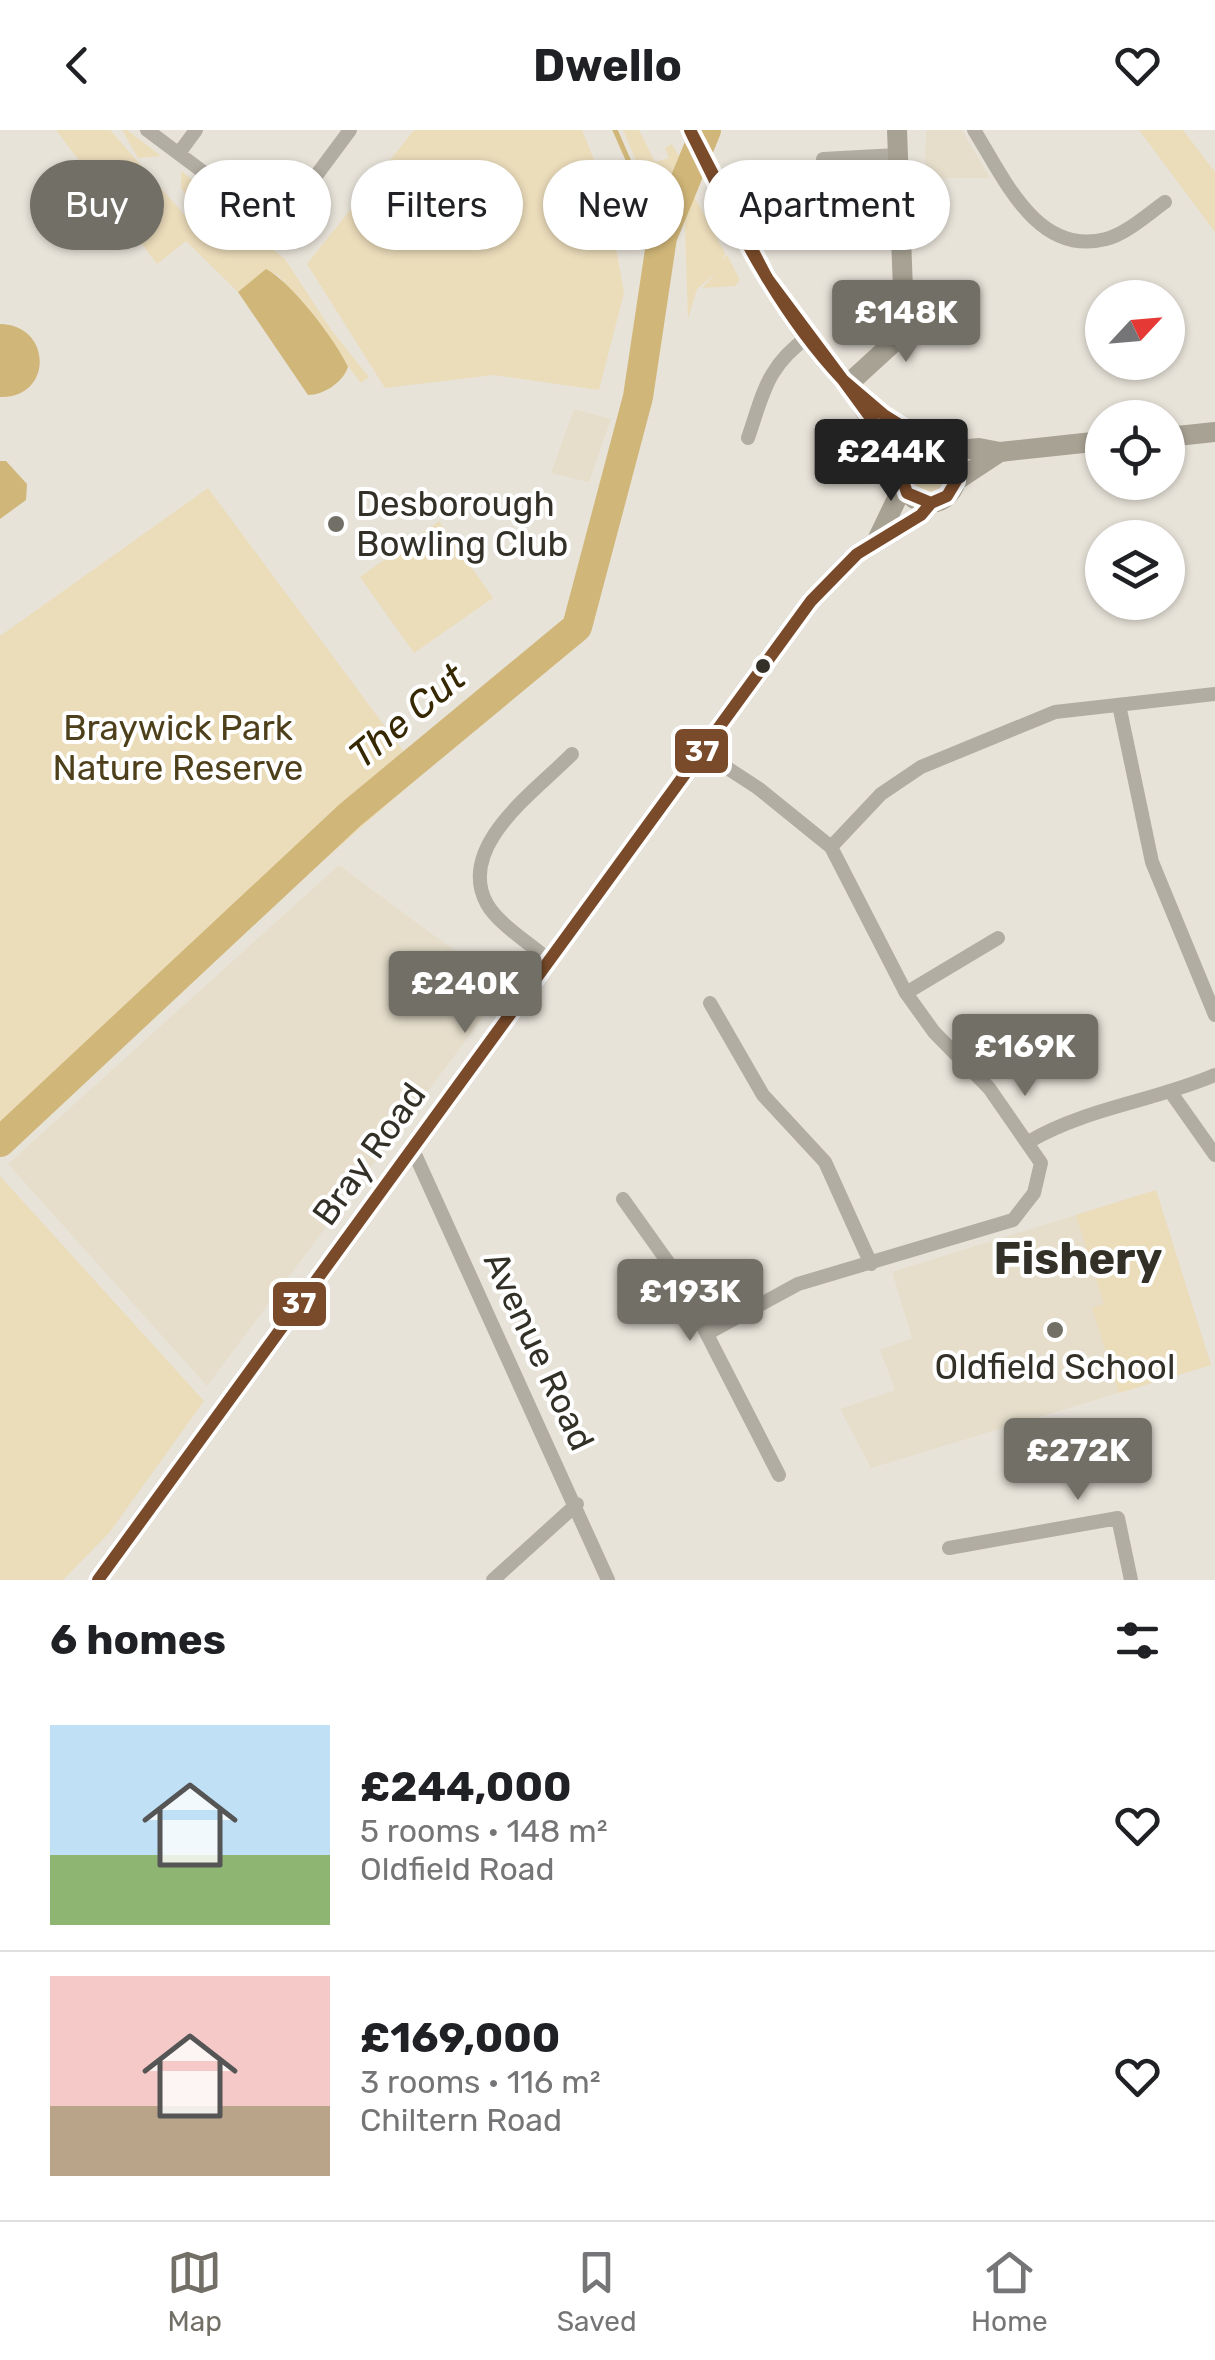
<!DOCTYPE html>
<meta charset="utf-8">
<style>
body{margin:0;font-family:Rubik,sans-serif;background:#f6f6f6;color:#202124;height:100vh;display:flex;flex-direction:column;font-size:38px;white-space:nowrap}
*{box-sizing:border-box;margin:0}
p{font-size:32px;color:#757577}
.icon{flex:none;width:55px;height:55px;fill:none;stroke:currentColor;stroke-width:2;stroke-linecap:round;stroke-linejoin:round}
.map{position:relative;height:1450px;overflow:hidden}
.details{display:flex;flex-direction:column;background:#fff;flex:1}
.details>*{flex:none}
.guide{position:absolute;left:30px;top:30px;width:1155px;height:90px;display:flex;gap:20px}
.needle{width:65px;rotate:64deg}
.fabs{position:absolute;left:1085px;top:150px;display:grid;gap:20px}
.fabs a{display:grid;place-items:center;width:100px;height:100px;border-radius:50%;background:#fff;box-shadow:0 2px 8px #0004;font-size:50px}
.price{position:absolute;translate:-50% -85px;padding:0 22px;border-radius:10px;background:#726f66;color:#fff;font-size:32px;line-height:65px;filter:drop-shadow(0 2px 5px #0008)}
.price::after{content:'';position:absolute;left:50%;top:60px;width:30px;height:22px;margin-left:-15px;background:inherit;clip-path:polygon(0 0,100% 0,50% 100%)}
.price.selected{background:#222;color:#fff}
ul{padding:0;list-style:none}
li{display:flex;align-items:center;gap:30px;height:250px;padding:0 50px}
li+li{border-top:2px solid #e0e0e0}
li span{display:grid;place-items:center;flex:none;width:280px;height:200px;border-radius:0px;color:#555}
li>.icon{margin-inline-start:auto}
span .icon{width:120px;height:120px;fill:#fffc;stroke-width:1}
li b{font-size:42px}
h2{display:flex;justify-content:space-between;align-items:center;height:120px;padding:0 50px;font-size:42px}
.pill{padding:0 35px;border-radius:45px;background:#fff;box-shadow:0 2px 8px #0004;font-size:35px;line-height:90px}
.pill.selected{background:#726f66;color:#fff}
header{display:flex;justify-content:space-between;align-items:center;height:130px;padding:0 50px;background:#fff;font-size:45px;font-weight:700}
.tabs{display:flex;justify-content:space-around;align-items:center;height:140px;border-top:2px solid #e0e0e0;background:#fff;font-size:28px;color:#757577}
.tabs a{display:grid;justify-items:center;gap:5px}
.tabs .selected{color:#726f66}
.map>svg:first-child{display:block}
.built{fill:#e6decb}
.green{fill:#ebdcba}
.water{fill:#d0b678}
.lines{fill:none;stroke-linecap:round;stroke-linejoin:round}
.stream{stroke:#d0b678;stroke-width:5}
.river{stroke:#d0b678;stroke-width:30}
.street{stroke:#b2ada2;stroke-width:14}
.secondary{stroke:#a8a294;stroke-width:20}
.bus-1-casing{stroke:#fff;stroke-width:20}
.bus-1{stroke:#7a4b2a;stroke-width:12}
.poi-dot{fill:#726f66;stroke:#fff;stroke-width:4}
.bus-dot{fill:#333028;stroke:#fff;stroke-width:4}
.labels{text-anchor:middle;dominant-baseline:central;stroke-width:8;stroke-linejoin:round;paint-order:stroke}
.poi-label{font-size:35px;fill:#333028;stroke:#fff;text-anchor:start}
.park-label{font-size:35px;fill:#4f401c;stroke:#fff}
.street-label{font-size:35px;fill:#333028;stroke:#fff}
.water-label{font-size:38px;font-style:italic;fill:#362802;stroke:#fff}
.district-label{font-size:45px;font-weight:bold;fill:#333028;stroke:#fff}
.line-badge{stroke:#fff;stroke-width:4}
.badge-label{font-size:28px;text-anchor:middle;font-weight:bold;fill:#fff}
</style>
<header><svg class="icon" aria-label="back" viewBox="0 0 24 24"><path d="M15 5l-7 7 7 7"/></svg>Dwello<svg class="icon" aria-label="heart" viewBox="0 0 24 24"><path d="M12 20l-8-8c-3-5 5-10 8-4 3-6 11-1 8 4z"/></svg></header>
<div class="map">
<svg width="1215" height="1450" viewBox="0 0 1215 1450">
<rect width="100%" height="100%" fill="#e8e3d9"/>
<!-- built -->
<path class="built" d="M 926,0 L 962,0 L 990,48 L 925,48 Z
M 574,279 L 611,289 L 589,352 L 551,343 Z
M 339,735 L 505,858 L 207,1256 L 8,1034 Z
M 1156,1060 L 1211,1235 L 871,1338 L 840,1279 L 895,1260 L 880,1220 L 912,1208 L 892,1142 Z"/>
<!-- green -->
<path class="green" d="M 56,0 L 110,0 L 195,97 L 235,97 L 252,103 L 285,129 L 332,201 L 369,247 L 361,253 L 279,146 L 266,140 L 238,162 L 186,111 L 157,134 Z
M 122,0 L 127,0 L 161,26 L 138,28 Z
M 414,0 L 582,0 L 605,57 L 624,163 L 599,260 L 494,245 L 385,258 L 307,134 Z
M 623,0 L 639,0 L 655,32 L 669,28 L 665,18 L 672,14 L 680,28 L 670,58 L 657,65 L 648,59 Z
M 1139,0 L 1183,0 L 1215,42 L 1215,102 Z
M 181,41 L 202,57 L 212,56 L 219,69 L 256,85 L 270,65 L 294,74 L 271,102 L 239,89 L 203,90 L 181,58 Z
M 689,57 L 725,123 L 723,130 L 727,125 L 740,150 L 735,156 L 702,158 L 718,141 L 697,159 L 688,189 L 684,65 Z
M911 345a17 17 0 1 1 34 0a17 17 0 1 1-34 0Z
M 208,358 L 421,645 L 0,1014 L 0,506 Z
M 439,391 L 493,468 L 414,523 L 360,447 Z
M 0,1046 L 204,1271 L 109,1403 L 63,1450 L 0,1450 Z
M 1156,1060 L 1211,1235 L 1119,1263 L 1092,1178 L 1104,1174 L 1076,1085 Z"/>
<!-- water -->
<path class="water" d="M 266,139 C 292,153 335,209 348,237 C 343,252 324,265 308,265 L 238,162 Z
M 0,194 C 53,195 53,269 0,267 Z
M 0,331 L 6,331 L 27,354 L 26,370 L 0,389 Z"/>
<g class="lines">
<!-- stream -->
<path class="stream" d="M 615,0 L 662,107"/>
<!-- river -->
<path class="river" d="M 0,1012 L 350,685 L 577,497 L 638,267 L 662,107 L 706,0"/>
<!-- street -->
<path class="street" d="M 147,0 L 258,83
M 974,0 C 1004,48 1037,127 1106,109 C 1126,104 1148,84 1165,72
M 179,23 L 196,0
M 823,29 L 897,25
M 298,70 L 350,0
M 748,308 C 764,261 767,236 809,206
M 1119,575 L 1152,732 L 1215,885
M 701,621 L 758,658 L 831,717 L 906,863 L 934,902 L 989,958 L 1041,1033 L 1034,1063 L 1013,1090 L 798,1154 L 708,1203
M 831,717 L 881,664 L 921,637 L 1055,582 L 1215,564
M 550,831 C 531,814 499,795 487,774 C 455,716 537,660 572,624
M 906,863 L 998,808
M 710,873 L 763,965 L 825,1032 L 871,1134
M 1172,964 L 1215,1025
M 1030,1011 C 1086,978 1155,971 1215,945
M 413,1020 L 608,1450
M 623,1069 L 675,1142 L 779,1345
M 949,1418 L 1118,1388 L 1131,1450
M 493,1450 L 577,1374"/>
<!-- secondary -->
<path class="secondary" d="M 690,0 C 734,88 777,183 847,254 C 871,279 904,299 933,319
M 847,255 L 893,213 L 904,187 L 897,0
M 860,273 L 903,340
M 1168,307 L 1215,302
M902 346a27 27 0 1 1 54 0a27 27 0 1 1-54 0Z
M 941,322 L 979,318 L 1000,322 L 1102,311
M 956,351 L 1000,322
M 878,408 L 903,356
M 98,1450 L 811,471 L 857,424 L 921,385 L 931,373"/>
<!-- bus-1 casing -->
<g class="bus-1-casing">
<path id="bus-1" d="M 690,0 L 767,148 L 843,250 C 775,178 733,88 690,0 Z
M 843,250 L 884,285 L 949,326 L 956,351 L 947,366 L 931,373 L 907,363 L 892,317 Z
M 98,1450 L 811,471 L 857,424 L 921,385 L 931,373"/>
</g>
<!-- bus-1 -->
<use href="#bus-1" class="bus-1"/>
</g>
<!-- markers -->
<g class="poi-dot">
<circle cx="336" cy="394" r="10"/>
<circle cx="1055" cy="1200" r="10"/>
</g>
<circle class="bus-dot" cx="763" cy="536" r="9"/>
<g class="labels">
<!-- poi labels -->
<g class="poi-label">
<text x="356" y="374">Desborough<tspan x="356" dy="40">Bowling Club</tspan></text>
<text x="1055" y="1237" text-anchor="middle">Oldfield School</text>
</g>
<!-- park labels -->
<g class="park-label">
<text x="178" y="598">Braywick Park<tspan x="178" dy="40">Nature Reserve</tspan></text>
</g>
<!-- street labels -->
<g class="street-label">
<text transform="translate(369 1024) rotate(-54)">Bray Road</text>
<text transform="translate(539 1221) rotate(65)">Avenue Road</text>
</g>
<!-- water labels -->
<g class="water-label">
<text transform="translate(407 586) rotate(-40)">The Cut</text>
</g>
<!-- district labels -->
<g class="district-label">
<text x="1078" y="1128">Fishery</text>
</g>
</g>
<g class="line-badge">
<rect x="673" y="597" width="57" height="48" rx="10" fill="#7a4b2a"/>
<rect x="271" y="1150" width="57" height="48" rx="10" fill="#7a4b2a"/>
</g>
<g class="badge-label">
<text x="702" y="631">37</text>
<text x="299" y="1183">37</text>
</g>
</svg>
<div class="fabs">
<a><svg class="needle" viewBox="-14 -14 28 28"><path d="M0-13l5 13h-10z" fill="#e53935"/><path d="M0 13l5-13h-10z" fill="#757577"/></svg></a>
<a><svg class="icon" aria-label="locate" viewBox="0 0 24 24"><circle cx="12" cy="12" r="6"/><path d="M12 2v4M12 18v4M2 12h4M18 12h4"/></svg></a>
<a><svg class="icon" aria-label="layers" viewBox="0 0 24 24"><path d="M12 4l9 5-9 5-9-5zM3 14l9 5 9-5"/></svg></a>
</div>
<b class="price" style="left:906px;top:235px">£148K</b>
<b class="price selected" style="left:891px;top:374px">£244K</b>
<b class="price" style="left:465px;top:906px">£240K</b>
<b class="price" style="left:1025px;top:969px">£169K</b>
<b class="price" style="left:690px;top:1214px">£193K</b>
<b class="price" style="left:1078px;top:1373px">£272K</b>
<div class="guide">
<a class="pill selected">Buy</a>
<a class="pill">Rent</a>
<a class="pill">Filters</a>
<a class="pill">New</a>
<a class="pill">Apartment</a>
</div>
</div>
<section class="details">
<h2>6 homes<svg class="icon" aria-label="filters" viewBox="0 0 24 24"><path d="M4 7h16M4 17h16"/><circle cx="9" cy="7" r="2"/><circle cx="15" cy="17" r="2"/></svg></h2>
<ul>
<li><span style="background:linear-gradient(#bfe0f5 65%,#8fb573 0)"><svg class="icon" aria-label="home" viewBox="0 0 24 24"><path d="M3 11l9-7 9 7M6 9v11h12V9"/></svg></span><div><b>£244,000</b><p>5 rooms · 148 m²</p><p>Oldfield Road</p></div><svg class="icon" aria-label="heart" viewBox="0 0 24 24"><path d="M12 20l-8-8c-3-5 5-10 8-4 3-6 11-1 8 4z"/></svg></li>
<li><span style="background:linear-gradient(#f6c9c9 65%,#b9a48a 0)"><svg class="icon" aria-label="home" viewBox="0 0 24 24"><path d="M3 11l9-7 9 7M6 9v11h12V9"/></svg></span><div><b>£169,000</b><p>3 rooms · 116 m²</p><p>Chiltern Road</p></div><svg class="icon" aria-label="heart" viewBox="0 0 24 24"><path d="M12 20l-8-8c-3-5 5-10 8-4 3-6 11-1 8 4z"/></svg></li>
</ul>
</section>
<nav class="tabs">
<a class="selected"><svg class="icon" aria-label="map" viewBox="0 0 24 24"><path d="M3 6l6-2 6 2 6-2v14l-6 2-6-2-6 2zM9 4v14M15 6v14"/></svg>Map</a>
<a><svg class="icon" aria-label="saved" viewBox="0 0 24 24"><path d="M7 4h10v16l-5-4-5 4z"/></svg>Saved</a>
<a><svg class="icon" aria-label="home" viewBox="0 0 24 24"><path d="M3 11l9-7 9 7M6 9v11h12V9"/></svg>Home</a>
</nav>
